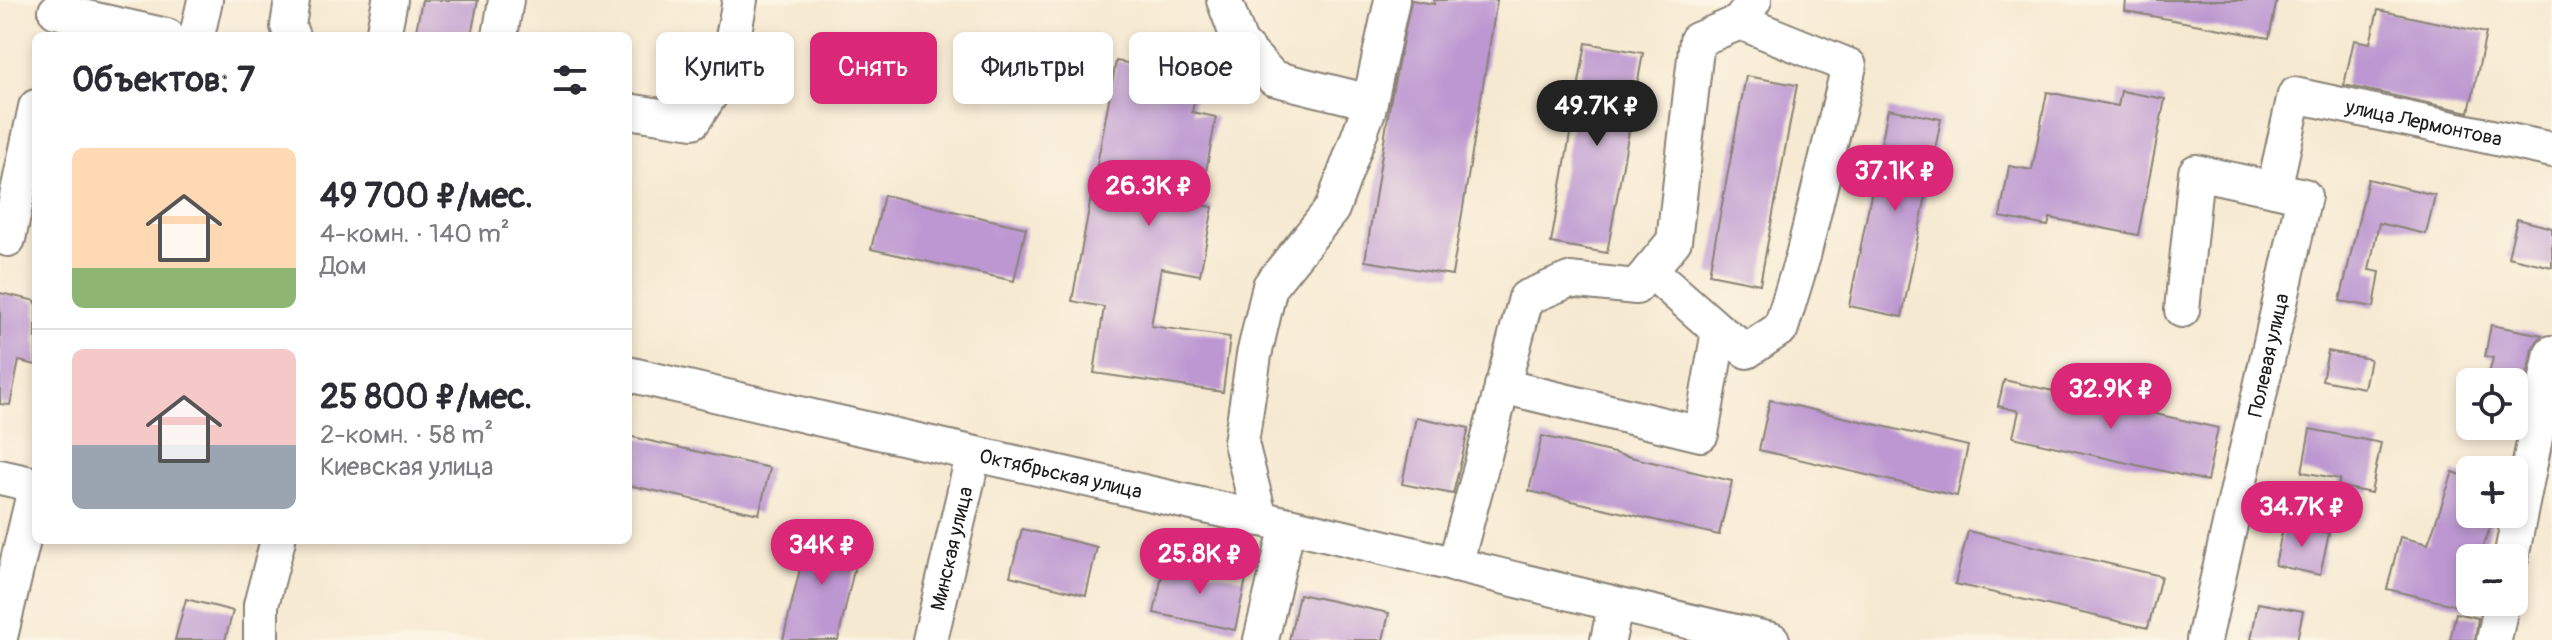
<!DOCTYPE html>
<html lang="ru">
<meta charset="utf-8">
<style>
body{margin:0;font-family:Pangolin,sans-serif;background:#f2f2f3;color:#2b2b33;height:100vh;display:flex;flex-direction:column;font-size:30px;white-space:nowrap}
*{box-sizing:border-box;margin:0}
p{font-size:26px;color:#7c7c81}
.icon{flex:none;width:44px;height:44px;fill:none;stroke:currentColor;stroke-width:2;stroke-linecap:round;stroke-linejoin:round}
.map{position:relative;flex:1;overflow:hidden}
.panel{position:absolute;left:32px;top:32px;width:600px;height:512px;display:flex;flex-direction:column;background:#fff;border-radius:12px;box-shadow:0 4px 12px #0003}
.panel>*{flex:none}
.guide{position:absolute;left:656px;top:32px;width:760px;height:72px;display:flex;gap:16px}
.fabs{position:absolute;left:2456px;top:368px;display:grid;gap:16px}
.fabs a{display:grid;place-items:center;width:72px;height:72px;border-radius:12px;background:#fff;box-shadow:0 4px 12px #0003;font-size:40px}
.price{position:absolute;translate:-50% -68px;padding:0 18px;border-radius:28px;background:#db2777;color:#fff;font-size:26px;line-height:52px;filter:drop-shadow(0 2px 4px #0008)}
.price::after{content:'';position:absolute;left:50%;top:48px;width:24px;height:18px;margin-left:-12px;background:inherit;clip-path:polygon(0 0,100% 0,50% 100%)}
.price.active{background:#222;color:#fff}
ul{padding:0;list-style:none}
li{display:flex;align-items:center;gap:24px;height:200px;padding:0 40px}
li+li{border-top:2px solid #e1e1e2}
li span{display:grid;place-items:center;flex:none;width:224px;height:160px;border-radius:12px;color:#555}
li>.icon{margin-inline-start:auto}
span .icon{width:96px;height:96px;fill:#fffc;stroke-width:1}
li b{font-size:34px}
h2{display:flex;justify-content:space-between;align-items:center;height:96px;padding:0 40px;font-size:34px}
.chip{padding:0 28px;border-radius:12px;background:#fff;box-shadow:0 4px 12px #0003;font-size:28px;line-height:72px}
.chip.active{background:#db2777;color:#fff}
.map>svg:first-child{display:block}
.building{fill:#bc97d1}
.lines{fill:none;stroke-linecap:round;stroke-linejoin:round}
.minor-casing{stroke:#898276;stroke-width:38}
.minor{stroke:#fff;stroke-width:34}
.labels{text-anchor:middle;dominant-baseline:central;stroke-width:6;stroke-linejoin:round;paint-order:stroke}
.street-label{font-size:20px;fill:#1c1c1c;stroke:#fcf5e5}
</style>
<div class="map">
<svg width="2552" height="640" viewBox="0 0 2552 640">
<rect width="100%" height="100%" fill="#fcf5e5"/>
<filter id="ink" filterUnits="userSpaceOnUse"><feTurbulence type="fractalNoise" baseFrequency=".0125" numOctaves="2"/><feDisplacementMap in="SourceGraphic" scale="16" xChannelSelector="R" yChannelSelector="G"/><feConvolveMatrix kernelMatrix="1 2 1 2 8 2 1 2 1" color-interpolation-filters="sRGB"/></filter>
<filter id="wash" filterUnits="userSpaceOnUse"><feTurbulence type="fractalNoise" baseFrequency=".006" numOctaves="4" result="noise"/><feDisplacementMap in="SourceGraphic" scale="32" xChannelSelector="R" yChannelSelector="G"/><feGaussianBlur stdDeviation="1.8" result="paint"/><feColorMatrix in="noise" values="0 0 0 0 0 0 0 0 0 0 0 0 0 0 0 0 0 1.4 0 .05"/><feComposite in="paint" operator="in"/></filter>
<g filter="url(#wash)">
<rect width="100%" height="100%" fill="#f6e9d1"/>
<g id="blocks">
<!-- building -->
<path class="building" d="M 422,0 L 478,0 L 471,36 L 415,36 Z
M 1411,0 L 1434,4 L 1434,0 L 1497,0 L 1452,275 L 1365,261 L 1390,103 Z
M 2126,0 L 2277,0 L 2269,38 L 2125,11 Z
M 2378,10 L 2486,33 L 2469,112 L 2344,85 L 2354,40 L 2370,43 Z
M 1586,43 L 1643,53 L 1607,253 L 1551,243 Z
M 1116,61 L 1199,76 L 1192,112 L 1216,117 L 1200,205 L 1213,207 L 1200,275 L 1161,268 L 1151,326 L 1230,337 L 1223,392 L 1094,373 L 1104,307 L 1072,301 Z
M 1746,76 L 1797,85 L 1760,284 L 1709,274 Z
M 2121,91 L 2165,99 L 2138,235 L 2050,218 L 2048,226 L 2000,217 L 2009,166 L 2032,170 L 2047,92 L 2118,106 Z
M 1888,109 L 1941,119 L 1902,317 L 1849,306 Z
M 2368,179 L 2435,195 L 2426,234 L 2379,223 L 2369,270 L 2380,272 L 2374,307 L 2340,301 Z
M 884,195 L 1026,228 L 1014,281 L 871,249 Z
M 2517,219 L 2552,228 L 2552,267 L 2508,257 Z
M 0,293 L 36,301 L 36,365 L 19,361 L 10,405 L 0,404 Z
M 2491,325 L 2542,335 L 2532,349 L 2526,382 L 2487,382 L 2493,358 L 2485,356 Z
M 2328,351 L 2370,359 L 2364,388 L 2322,380 Z
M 2004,380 L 2218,428 L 2207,481 L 2013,437 L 2019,411 L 1998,406 Z
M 1770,400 L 1968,446 L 1957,496 L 1759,450 Z
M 1416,417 L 1469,428 L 1453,494 L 1402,484 Z
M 2310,429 L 2381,443 L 2371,493 L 2338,486 L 2340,479 L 2302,472 Z
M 628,436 L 770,468 L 759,514 L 628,485 Z
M 1542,436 L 1732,481 L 1719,535 L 1529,491 Z
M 2453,472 L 2470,478 L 2470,514 L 2495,514 L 2479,558 L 2470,558 L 2470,609 L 2387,589 L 2400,537 L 2428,544 Z
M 2284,523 L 2329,533 L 2320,575 L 2275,565 Z
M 810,527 L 861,539 L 838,640 L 783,640 Z
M 1022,529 L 1097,547 L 1086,595 L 1010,576 Z
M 1968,531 L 2161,576 L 2148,628 L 1955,584 Z
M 1165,562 L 1246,579 L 1235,630 L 1154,613 Z
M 1299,594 L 1389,613 L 1383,640 L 1289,640 Z
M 186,599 L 233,611 L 225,640 L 175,640 Z
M 2258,603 L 2303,611 L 2297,640 L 2251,640 Z
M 2456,613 L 2478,618 L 2475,640 L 2450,640 Z"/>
</g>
</g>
<g filter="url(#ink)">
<use href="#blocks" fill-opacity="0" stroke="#898276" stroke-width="2"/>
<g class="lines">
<!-- minor casing -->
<g class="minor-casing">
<g id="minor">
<path d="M 1224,0 L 1240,43 L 1273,78 L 1370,102"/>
<path d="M 56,11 L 167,36"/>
<path d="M 197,36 L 205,0"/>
<path d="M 292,36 L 288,26 L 292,0"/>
<path d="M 383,36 L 390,0"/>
<path d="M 500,36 L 506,0"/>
<path d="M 628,111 L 693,121 L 727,69 L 740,0"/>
<path d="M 8,239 L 36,107"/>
<path d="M 1650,270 L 1719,331 L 1747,351 L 1781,328 L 1803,256 L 1849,66 L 1740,22"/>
<path d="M 2182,310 L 2196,172 L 2274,189"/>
<path id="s1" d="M 628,374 C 848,426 1069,475 1289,525 C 1451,562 1610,605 1772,640"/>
<path d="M 1502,386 L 1701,434 L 1719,331"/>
<path d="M 0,477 L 36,485"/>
<path d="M 1260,519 L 1241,443 L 1254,355 L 1270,286 L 1332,209 L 1368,111 L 1392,0"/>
<path d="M 2511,558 L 2552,353"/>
<path d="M 1455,565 L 1526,298 L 1569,280 L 1636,287 L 1674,241 L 1697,40 L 1740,22 L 1754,0"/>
<path d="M 0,637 L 36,485"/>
<path d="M 261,640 L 261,605 L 278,540"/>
<path id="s2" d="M 930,640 L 973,456"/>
<path d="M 1261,640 L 1288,525"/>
<path d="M 1608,640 L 1615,607"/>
<path id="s3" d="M 2204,640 L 2304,196 L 2274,189 L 2295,95 L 2552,150"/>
<path d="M 2494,640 L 2502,602"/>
</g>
</g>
<!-- minor -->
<use href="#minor" class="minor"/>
</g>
</g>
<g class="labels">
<!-- street labels -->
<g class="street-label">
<text stroke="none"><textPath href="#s3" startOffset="714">улица Лермонтова</textPath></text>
<text stroke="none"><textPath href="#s3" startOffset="292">Полевая улица</textPath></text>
<text stroke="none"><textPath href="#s1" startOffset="444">Октябрьская улица</textPath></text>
<text stroke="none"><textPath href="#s2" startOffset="94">Минская улица</textPath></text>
</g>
</g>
</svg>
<div class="fabs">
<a><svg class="icon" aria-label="locate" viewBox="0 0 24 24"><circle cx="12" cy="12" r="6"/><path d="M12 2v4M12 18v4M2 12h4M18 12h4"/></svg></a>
<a>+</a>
<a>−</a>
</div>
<b class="price active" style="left:1597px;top:148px">49.7K ₽</b>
<b class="price" style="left:1895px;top:213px">37.1K ₽</b>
<b class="price" style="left:1149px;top:228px">26.3K ₽</b>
<b class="price" style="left:2111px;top:431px">32.9K ₽</b>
<b class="price" style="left:2302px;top:549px">34.7K ₽</b>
<b class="price" style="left:822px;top:587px">34K ₽</b>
<b class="price" style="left:1200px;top:596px">25.8K ₽</b>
<div class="guide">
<a class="chip">Купить</a>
<a class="chip active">Снять</a>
<a class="chip">Фильтры</a>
<a class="chip">Новое</a>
</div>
<section class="panel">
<h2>Объектов: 7<svg class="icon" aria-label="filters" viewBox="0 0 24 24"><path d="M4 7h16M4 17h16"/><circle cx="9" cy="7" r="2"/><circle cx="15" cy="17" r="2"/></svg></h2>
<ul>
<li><span style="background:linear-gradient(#ffd9b3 75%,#8fb573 0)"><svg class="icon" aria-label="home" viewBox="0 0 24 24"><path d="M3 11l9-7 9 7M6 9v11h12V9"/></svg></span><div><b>49 700 ₽/мес.</b><p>4-комн. · 140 m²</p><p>Дом</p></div></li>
<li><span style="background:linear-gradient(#f6c9c9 60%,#9aa5b1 0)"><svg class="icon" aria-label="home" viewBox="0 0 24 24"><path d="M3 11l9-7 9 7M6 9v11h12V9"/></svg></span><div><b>25 800 ₽/мес.</b><p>2-комн. · 58 m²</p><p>Киевская улица</p></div></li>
</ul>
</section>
</div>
